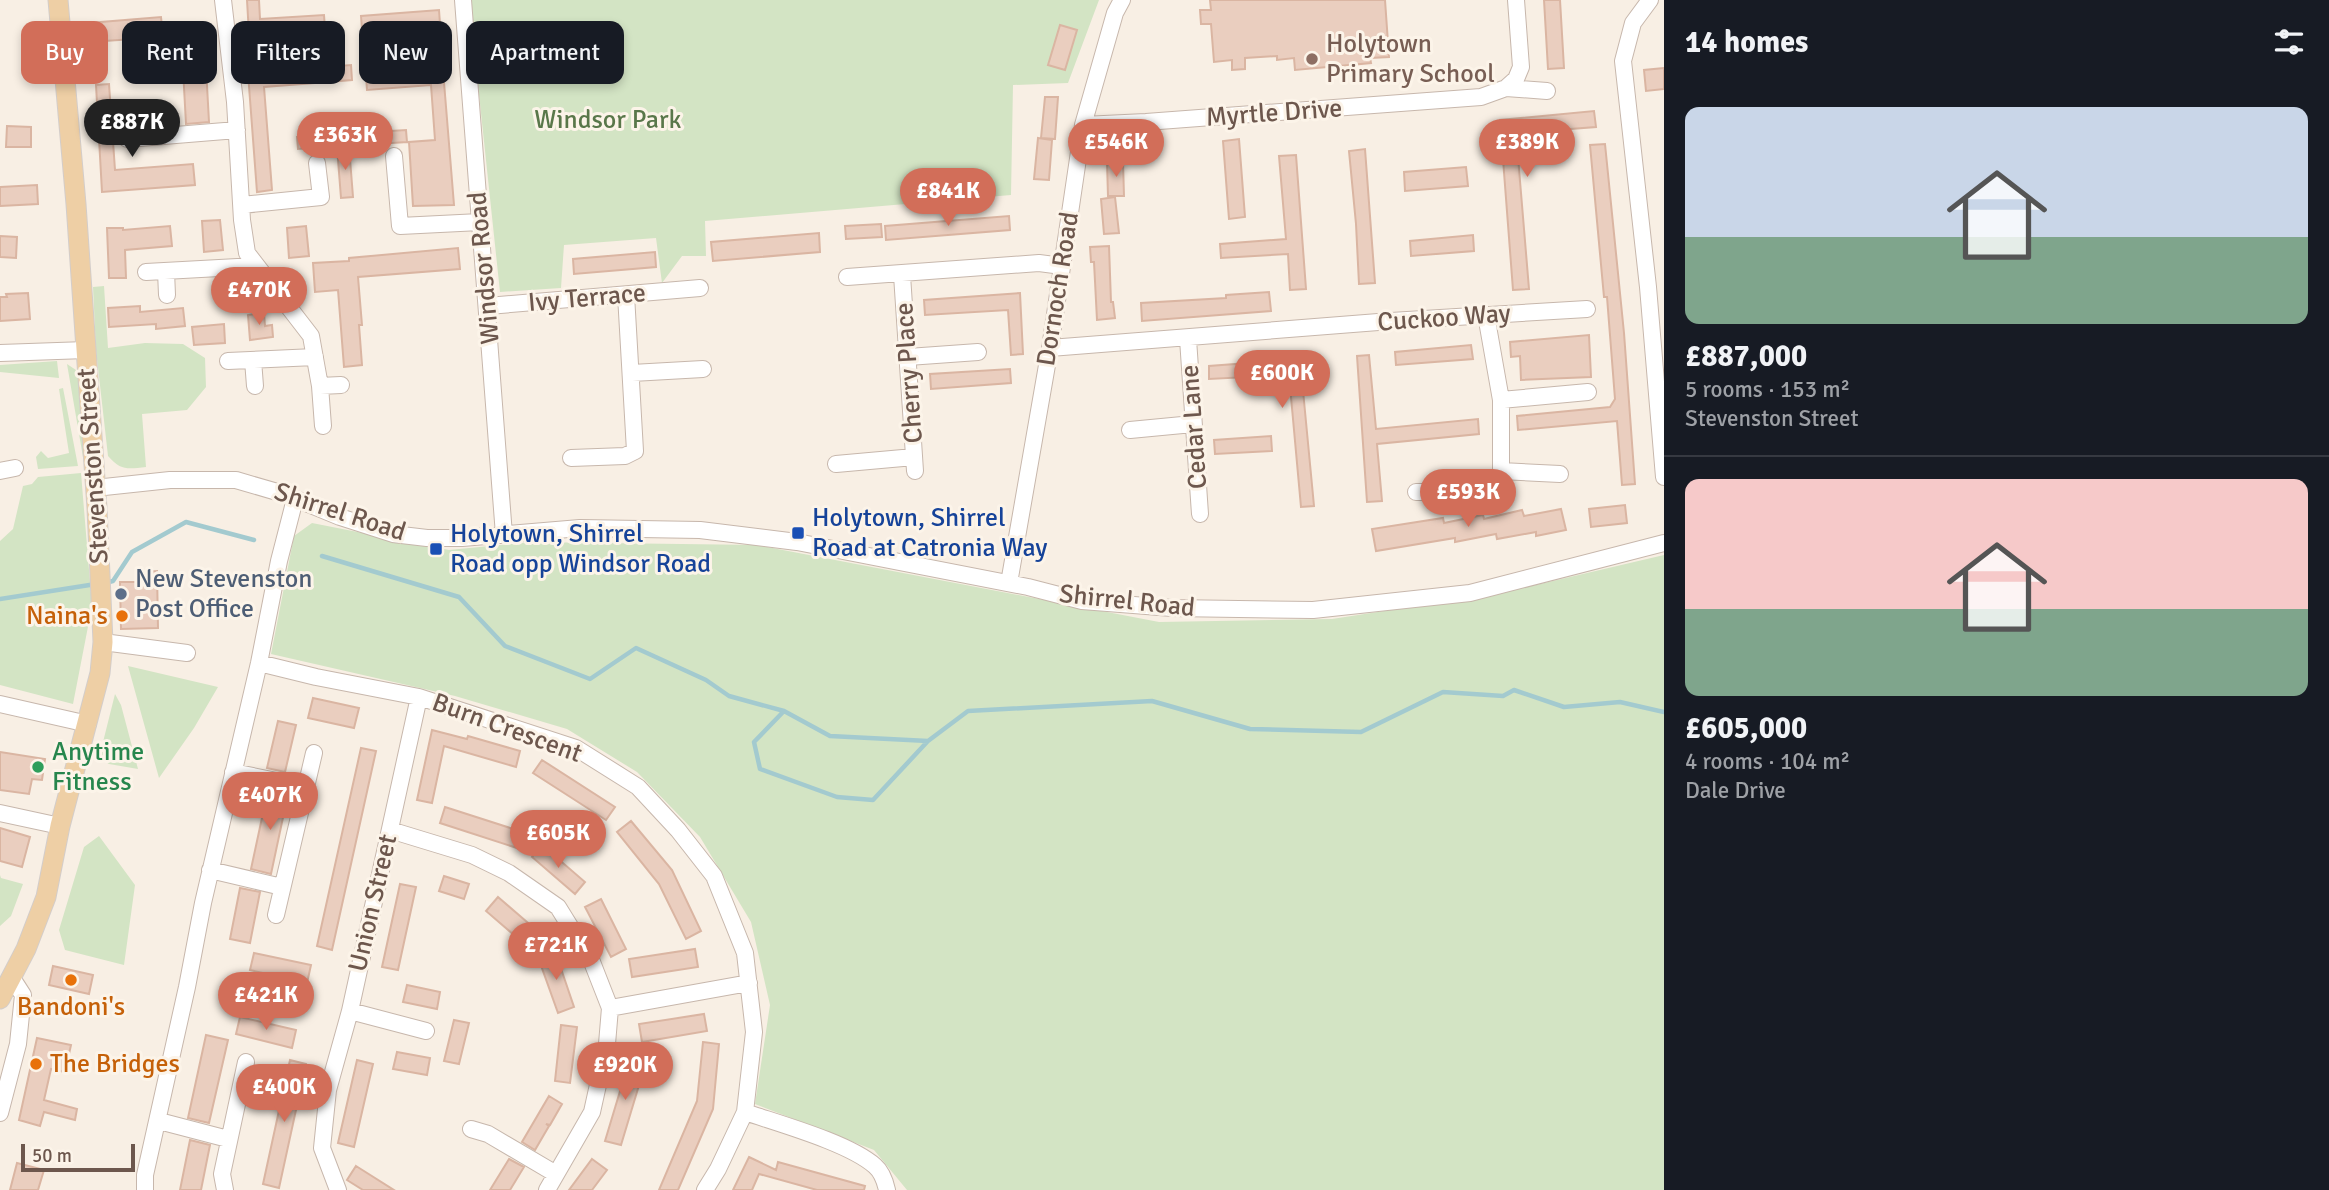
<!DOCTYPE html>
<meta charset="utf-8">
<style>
body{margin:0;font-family:Signika,sans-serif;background:#242831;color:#f1f3f6;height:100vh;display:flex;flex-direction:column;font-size:26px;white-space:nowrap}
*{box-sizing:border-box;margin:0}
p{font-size:23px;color:#9ea1a6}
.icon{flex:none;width:38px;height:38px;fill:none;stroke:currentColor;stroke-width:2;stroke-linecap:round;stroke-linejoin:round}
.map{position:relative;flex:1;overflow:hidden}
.drawer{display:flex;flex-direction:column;background:#171b24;width:665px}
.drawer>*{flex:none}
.hud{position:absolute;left:21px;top:21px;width:665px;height:63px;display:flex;gap:14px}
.scale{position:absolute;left:21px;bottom:18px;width:114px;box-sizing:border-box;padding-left:7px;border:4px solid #6d574d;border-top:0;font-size:19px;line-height:24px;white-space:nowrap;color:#6d574d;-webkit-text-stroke:5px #fcf4e9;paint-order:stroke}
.price{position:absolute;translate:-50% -60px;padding:0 16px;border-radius:24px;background:#d26e59;color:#fff;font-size:23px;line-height:46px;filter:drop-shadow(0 2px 4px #0008)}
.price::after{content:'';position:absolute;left:50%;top:42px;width:21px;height:16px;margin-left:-10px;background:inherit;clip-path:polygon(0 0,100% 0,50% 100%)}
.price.current{background:#222;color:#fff}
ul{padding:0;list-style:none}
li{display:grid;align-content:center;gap:14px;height:371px;padding:0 21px}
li+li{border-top:2px solid #363941}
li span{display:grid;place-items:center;height:217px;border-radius:14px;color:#555}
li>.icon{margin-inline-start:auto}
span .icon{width:126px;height:126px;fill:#fffc;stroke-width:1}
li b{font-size:30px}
h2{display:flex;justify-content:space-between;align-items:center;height:84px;padding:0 21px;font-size:30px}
.chip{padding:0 24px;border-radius:14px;background:#171b24;box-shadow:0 4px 10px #0003;font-size:24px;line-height:63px}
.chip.current{background:#d26e59;color:#fff}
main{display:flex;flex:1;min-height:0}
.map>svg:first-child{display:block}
.green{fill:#d3e4c4}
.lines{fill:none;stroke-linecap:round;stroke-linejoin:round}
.stream{stroke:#a3cacf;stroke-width:4.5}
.building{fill:#eacebf;stroke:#dab5a2;stroke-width:2}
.minor-casing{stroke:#c7b7ac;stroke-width:18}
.major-casing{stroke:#d3cdca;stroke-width:21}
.minor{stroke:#fff;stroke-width:16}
.major{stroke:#eecfa5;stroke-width:19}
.education-dot{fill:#8d6e63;stroke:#fcf4e9;stroke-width:2.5}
.transit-dot{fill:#1a4fb4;stroke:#fcf4e9;stroke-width:2.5}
.service-dot{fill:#5c6f8a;stroke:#fcf4e9;stroke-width:2.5}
.food-dot{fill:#e8710a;stroke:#fcf4e9;stroke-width:2.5}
.leisure-dot{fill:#2e9e5b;stroke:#fcf4e9;stroke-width:2.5}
.labels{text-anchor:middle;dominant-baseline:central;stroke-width:6;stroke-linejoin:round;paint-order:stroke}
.education-label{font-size:26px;fill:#785e54;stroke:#fcf4e9;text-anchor:start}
.street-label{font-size:26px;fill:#6d574d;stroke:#fcf4e9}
.park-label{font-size:26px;fill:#59774a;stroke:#fcf4e9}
.transit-label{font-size:26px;fill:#164399;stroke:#fcf4e9;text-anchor:start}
.service-label{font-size:26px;fill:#4e5e75;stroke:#fcf4e9;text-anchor:start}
.food-label{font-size:26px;fill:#c56008;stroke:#fcf4e9;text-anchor:end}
.leisure-label{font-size:26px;fill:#27864d;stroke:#fcf4e9;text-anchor:start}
</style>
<main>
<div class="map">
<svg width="1664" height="1190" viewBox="0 0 1664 1190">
<rect width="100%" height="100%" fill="#f8efe4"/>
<!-- green -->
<path class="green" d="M 469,0 L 1099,0 L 1068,83 L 1013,85 L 1011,195 L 705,221 L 706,256 L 682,256 L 662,283 L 656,238 L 564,245 L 561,288 L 500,292 Z
M 104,286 L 108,348 L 145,343 L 183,344 L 205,358 L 206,387 L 187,410 L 142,414 L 146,467 C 128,469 121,471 108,456 L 96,350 L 93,287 Z
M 57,361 L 59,378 L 0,372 L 0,365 Z
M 67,364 L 76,370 L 79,377 L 86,461 L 84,463 Z
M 63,388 L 78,466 L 38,469 L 36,457 L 41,451 L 48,458 L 69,453 L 59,389 Z
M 81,473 L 92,606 L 73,704 L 0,685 L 0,541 L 13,529 L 23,486 L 32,484 L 38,477 Z
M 312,523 L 449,550 L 530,542 L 757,545 L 1159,622 L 1332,619 L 1501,593 L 1664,555 L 1664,1190 L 907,1190 L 874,1150 L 755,1104 L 770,1005 L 751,922 L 700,837 L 637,772 L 567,729 L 455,696 L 271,654 L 294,536 Z
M 128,666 L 218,687 L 194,728 L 159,778 Z
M 115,694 L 121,705 L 138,769 L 109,764 L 99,758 Z
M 99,836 L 135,885 L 124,965 L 65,950 L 59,930 L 84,847 Z
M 0,875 L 1,878 L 23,884 L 11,916 L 0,926 Z"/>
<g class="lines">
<!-- stream -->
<path class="stream" d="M 322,556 L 459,597 L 505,646 L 590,679 L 636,648 L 706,680 L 729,696 L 784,711 L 754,742 L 760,769 L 837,797 L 873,800 L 927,742
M 105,583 L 113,581 L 132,552 L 186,522 L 254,540
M 0,599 L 96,584
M 784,711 L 830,736 L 928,741 L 968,711 L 1152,701 L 1250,729 L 1361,732 L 1443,692 L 1503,696 L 1514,690 L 1564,707 L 1620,702 L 1664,712"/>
</g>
<!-- building -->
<path class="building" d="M 247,0 L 259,0 L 260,19 L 324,15 L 325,29 L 249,34 Z
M 1210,0 L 1385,0 L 1389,57 L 1370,58 L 1371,63 L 1295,70 L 1294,58 L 1277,60 L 1277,56 L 1245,58 L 1245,69 L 1232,70 L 1232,60 L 1214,62 L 1211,24 L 1201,24 L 1200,10 L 1211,10 Z
M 1544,0 L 1560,0 L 1564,68 L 1548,69 Z
M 439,10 L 440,24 L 362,29 L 361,16 Z
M 161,17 L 163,37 L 90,42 L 89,23 Z
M 1060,25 L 1077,30 L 1065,70 L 1048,65 Z
M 204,31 L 209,122 L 186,124 L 181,32 Z
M 351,65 L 352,80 L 264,87 L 272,190 L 257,192 L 248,73 Z
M 1664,68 L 1664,89 L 1646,91 L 1644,70 Z
M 443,70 L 454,205 L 413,206 L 409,142 L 435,140 L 431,85 L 367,90 L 366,76 Z
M 109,84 L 115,170 L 193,164 L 195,185 L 102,192 L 96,85 Z
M 1045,97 L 1058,97 L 1055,139 L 1041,138 Z
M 1594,111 L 1596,127 L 1516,133 L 1529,289 L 1513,290 L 1500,120 Z
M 7,126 L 31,127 L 31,147 L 6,147 Z
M 406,130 L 407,142 L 376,144 L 375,132 Z
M 337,134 L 338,146 L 298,149 L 297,137 Z
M 1038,138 L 1052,140 L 1049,180 L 1034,179 Z
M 1239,139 L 1245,217 L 1229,219 L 1223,141 Z
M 1605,144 L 1624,333 L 1635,484 L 1622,485 L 1617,421 L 1518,430 L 1517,416 L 1610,407 L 1615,399 L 1607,297 L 1604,297 L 1590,145 Z
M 349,146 L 353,197 L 341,198 L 337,147 Z
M 1365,149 L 1375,283 L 1359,284 L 1356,224 L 1349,151 Z
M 1296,155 L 1306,289 L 1290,290 L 1288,254 L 1221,258 L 1220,244 L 1286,239 L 1279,156 Z
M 1107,162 L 1123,162 L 1124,196 L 1108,196 Z
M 1466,167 L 1468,186 L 1405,191 L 1404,172 Z
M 37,185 L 38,204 L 0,206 L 0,187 Z
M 1115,197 L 1119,233 L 1104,234 L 1101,199 Z
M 1009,216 L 1010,230 L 886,240 L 885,226 Z
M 220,220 L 223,250 L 204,252 L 202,221 Z
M 881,224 L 882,237 L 846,239 L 845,226 Z
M 170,226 L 172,246 L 125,250 L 126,278 L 109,278 L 107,228 L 123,228 L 123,230 Z
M 306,226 L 309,256 L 289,258 L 287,228 Z
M 819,233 L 820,252 L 713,261 L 711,242 Z
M 1473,235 L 1474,251 L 1411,256 L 1410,241 Z
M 0,236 L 17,237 L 16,258 L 0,257 Z
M 1109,246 L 1111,302 L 1113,302 L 1115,318 L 1097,320 L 1094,262 L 1091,262 L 1090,247 Z
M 458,248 L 460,269 L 358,277 L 362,325 L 359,325 L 362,365 L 344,367 L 338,290 L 315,292 L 313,263 L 349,261 L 349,258 Z
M 655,252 L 656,267 L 574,274 L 573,259 Z
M 247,282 L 249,297 L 255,296 L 256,309 L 236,311 L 235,297 L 230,297 L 229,284 Z
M 1269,292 L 1271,311 L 1142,321 L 1141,303 L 1226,298 L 1226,295 Z
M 28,293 L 30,319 L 0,321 L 0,297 L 7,297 L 6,294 Z
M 1020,293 L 1023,354 L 1011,355 L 1008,310 L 925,315 L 924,300 Z
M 140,306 L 140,312 L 183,308 L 185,326 L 156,329 L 156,324 L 109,327 L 108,308 Z
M 264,313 L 265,326 L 272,325 L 273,337 L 250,340 L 248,315 Z
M 224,324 L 225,343 L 194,345 L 192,327 Z
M 1589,335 L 1591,377 L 1521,380 L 1520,356 L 1511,357 L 1510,342 Z
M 1471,345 L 1473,359 L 1396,365 L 1395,352 Z
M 1369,355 L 1376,429 L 1478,419 L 1479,434 L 1377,444 L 1382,501 L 1367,502 L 1357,356 Z
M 1300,359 L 1314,506 L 1301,507 L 1289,375 L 1209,379 L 1209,366 Z
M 1010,369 L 1011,383 L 931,389 L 930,374 Z
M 1271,436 L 1272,451 L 1215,454 L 1214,440 Z
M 1625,505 L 1627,523 L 1591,527 L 1589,509 Z
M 1561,509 L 1566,530 L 1536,536 L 1536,532 L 1497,539 L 1496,534 L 1455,542 L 1455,538 L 1376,551 L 1372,529 L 1443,518 L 1444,523 L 1483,515 L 1484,519 L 1522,510 L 1524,516 Z
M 157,571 L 158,628 L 121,629 L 120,582 L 144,582 L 144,572 Z
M 313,698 L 359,708 L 354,728 L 308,718 Z
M 278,721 L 296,725 L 285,772 L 267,768 Z
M 432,730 L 467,739 L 468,736 L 520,751 L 516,767 L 444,746 L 432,803 L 417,800 Z
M 361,748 L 376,751 L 332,950 L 317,946 Z
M 0,752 L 45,759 L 42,780 L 32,779 L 29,794 L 0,790 Z
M 542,760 L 615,807 L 606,820 L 533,773 Z
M 268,790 L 288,794 L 271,874 L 251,869 Z
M 445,807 L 526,833 L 520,849 L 440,823 Z
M 631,821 L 672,870 L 701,931 L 686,939 L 659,884 L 617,832 Z
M 0,828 L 30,837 L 22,867 L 0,861 Z
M 542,845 L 585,882 L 575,894 L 532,857 Z
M 444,876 L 469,884 L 464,899 L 439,891 Z
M 400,884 L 416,887 L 398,970 L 382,967 Z
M 240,888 L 260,892 L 250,943 L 230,939 Z
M 498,897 L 541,934 L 529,948 L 486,911 Z
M 601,899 L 626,949 L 611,957 L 585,907 Z
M 695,949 L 698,967 L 632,977 L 629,959 Z
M 555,951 L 574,1007 L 558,1013 L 538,957 Z
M 254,953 L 311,965 L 307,983 L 250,970 Z
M 53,966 L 93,975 L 89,994 L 49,985 Z
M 407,985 L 440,992 L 437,1009 L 403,1002 Z
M 704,1014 L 707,1031 L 642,1042 L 639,1024 Z
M 240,1017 L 296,1030 L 292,1048 L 236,1034 Z
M 454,1020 L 469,1023 L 459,1064 L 444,1061 Z
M 561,1025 L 577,1027 L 570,1083 L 555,1081 Z
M 206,1035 L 228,1040 L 209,1123 L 188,1118 Z
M 37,1038 L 71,1045 L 65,1072 L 51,1069 L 44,1100 L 77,1109 L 75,1120 L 44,1112 L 40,1126 L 19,1120 Z
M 703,1042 L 719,1044 L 713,1109 L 678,1190 L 659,1190 L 697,1101 Z
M 397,1052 L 430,1058 L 427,1075 L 393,1069 Z
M 630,1058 L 646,1062 L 621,1145 L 605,1141 Z
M 290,1060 L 306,1064 L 279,1188 L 263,1184 Z
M 357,1060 L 373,1064 L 354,1147 L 338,1143 Z
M 549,1096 L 562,1104 L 550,1125 L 546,1124 L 549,1126 L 535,1150 L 522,1142 Z
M 190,1140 L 210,1145 L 201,1190 L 180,1190 Z
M 749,1157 L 776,1170 L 778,1162 L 865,1186 L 864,1190 L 817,1190 L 759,1174 L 752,1190 L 733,1190 Z
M 509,1159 L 524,1167 L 510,1190 L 490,1190 Z
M 592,1159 L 607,1170 L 592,1190 L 569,1190 Z
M 17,1163 L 44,1170 L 38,1190 L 10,1190 Z
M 356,1166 L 394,1190 L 363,1190 L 347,1180 Z"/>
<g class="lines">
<!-- minor casing -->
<g class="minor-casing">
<path id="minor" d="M 223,0 L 235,102 L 242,220 L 247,253 L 311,336 L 320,386 L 323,426
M 463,0 L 504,535
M 1650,0 L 1633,23 L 1623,61 L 1648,287 L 1664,477
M 1506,88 L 1516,79 L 1521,67 L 1516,0
M 1083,125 L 1146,122 L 1481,97 L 1506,88 L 1547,91
M 127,139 L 237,130
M 394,156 L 400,226 L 480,222
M 242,205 L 321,197 L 317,163
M 166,271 L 167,295
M 146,272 L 256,266
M 902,275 L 915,471
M 847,277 L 1039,263 L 1062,266
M 488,306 L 700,288
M 1188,339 L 1200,514
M 1050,348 L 1391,321 L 1587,309
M 0,353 L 86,350
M 908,357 L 978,352
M 253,360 L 255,386
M 228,361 L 315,357
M 632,373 L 703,369
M 320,386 L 341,385
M 1501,400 L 1588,392
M 1130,430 L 1193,424
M 571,458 L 625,456 L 635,451 L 626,295
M 836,464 L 914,457
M 0,471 L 15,468
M 1501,471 L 1560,474
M 95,488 L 170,480 L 236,480 L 284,494 L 340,517 L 393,534 L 427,538 L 462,538 L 580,528 L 700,530 L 797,542 L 1028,587 L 1082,601 L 1172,608 L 1313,610 L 1470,593 L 1664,543
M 1416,492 L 1501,492 L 1501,400 L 1486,315
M 1009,583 L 1050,348 L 1083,125 L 1115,13 L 1122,0
M 103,642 L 187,653
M 259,663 L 316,677 L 419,697 L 576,748 L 638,787 L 678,830 L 714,876 L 745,953 L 754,1032 L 745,1112 L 718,1169 L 705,1190
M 0,704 L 88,724
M 233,772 L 306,787
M 0,813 L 60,826
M 390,830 L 472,855 L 509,873 L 558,907 L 592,962 L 610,1008 L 607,1044 L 592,1112 L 547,1190
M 210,870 L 282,887
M 276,915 L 314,753
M 610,1008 L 749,983
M 350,1011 L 426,1031
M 745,1112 C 780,1124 849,1143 875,1166 C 882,1172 885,1181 887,1190
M 0,1113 L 18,1044 L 23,995 L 12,978
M 159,1121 L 228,1139
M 471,1129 L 488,1134 L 556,1174
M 145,1190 L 145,1175 L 187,987 L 203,903 L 259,663 L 279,561 L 295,499
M 225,1190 L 222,1174 L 246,1062
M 338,1190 L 322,1148 L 328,1090 L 350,1011 L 419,697"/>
</g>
<!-- major casing -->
<g class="major-casing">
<path id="major" d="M 0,999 L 26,949 L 46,897 L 60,826 L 100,673 L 103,642 L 97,508 L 76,204 L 58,0"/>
</g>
<!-- minor -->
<use href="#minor" class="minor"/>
<!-- major -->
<use href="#major" class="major"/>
</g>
<!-- markers -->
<circle class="education-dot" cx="1312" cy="59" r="7"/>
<g class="transit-dot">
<rect x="791" y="526" width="14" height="14" rx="3.5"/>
<rect x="429" y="542" width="14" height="14" rx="3.5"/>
</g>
<circle class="service-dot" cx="121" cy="594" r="7"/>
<g class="food-dot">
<circle cx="122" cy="616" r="7"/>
<circle cx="71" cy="980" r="7"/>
<circle cx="36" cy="1064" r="7"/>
</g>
<circle class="leisure-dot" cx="38" cy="767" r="7"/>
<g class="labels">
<!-- education labels -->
<g class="education-label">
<text x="1326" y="44">Holytown<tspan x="1326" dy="30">Primary School</tspan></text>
</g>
<!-- street labels -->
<g class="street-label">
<text transform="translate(1274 113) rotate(-4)">Myrtle Drive</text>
<text transform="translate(484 268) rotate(-95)">Windsor Road</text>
<text transform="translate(1058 289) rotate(-81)">Dornoch Road</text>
<text transform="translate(587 298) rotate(-5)">Ivy Terrace</text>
<text transform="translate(1444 318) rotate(-4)">Cuckoo Way</text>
<text transform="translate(909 373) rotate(-94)">Cherry Place</text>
<text transform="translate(1194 427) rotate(-94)">Cedar Lane</text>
<text transform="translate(93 466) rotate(-94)">Stevenston Street</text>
<text transform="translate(340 512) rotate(18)">Shirrel Road</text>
<text transform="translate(1127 601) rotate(6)">Shirrel Road</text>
<text transform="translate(507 728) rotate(20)">Burn Crescent</text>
<text transform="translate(373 903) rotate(-77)">Union Street</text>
</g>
<!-- park labels -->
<g class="park-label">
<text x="608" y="120">Windsor Park</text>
</g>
<!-- transit labels -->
<g class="transit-label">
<text x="812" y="518">Holytown, Shirrel<tspan x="812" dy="30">Road at Catronia Way</tspan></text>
<text x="450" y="534">Holytown, Shirrel<tspan x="450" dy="30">Road opp Windsor Road</tspan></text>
</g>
<!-- service labels -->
<g class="service-label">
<text x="135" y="579">New Stevenston<tspan x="135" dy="30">Post Office</tspan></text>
</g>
<!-- food labels -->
<g class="food-label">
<text x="108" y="616">Naina's</text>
<text x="71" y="1007" text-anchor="middle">Bandoni's</text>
<text x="50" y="1064" text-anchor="start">The Bridges</text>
</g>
<!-- leisure labels -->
<g class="leisure-label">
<text x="52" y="752">Anytime<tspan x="52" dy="30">Fitness</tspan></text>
</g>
</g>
</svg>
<div class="scale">50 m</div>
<b class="price current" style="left:132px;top:159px">£887K</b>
<b class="price" style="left:345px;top:172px">£363K</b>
<b class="price" style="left:1116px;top:179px">£546K</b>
<b class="price" style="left:1527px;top:179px">£389K</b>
<b class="price" style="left:948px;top:228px">£841K</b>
<b class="price" style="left:259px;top:327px">£470K</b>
<b class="price" style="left:1282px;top:410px">£600K</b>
<b class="price" style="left:1468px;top:529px">£593K</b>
<b class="price" style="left:270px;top:832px">£407K</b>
<b class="price" style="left:558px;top:870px">£605K</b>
<b class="price" style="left:556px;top:982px">£721K</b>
<b class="price" style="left:266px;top:1032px">£421K</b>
<b class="price" style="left:625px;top:1102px">£920K</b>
<b class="price" style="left:284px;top:1124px">£400K</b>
<div class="hud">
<a class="chip current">Buy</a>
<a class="chip">Rent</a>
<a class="chip">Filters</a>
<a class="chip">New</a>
<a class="chip">Apartment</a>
</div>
</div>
<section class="drawer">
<h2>14 homes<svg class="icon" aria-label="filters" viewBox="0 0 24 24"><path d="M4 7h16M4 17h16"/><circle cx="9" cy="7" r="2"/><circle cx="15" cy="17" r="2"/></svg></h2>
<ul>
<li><span style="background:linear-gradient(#c9d6e8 60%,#7fa58c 0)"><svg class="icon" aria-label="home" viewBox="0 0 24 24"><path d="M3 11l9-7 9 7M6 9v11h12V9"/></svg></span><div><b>£887,000</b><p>5 rooms · 153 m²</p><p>Stevenston Street</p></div></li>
<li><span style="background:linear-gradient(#f6c9c9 60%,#7fa58c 0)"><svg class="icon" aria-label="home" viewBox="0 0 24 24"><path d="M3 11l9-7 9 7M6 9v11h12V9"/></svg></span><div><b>£605,000</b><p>4 rooms · 104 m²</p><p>Dale Drive</p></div></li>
</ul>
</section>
</main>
